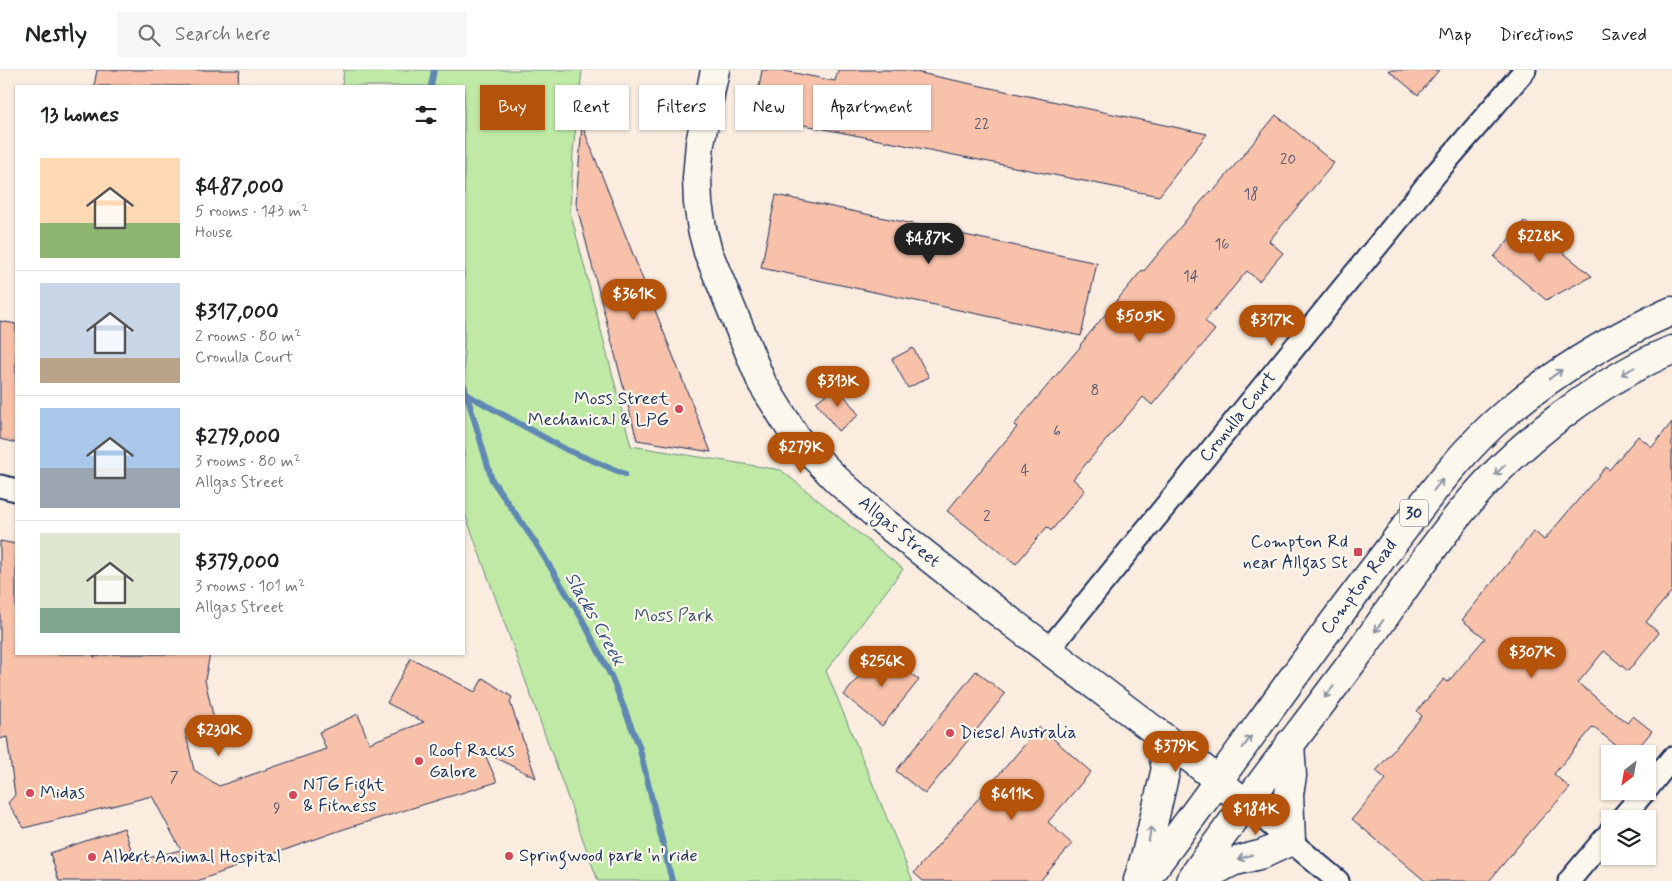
<!DOCTYPE html>
<meta charset="utf-8">
<style>
body{margin:0;font-family:Mynerve,sans-serif;background:#f6f6f6;color:#202124;height:100vh;display:flex;flex-direction:column;font-size:19px;white-space:nowrap}
*{box-sizing:border-box;margin:0}
p{font-size:16px;color:#757577}
.icon{flex:none;width:28px;height:28px;fill:none;stroke:currentColor;stroke-width:2;stroke-linecap:round;stroke-linejoin:round}
.map{position:relative;flex:1;overflow:hidden}
.panel{position:absolute;left:15px;top:15px;width:450px;height:570px;display:flex;flex-direction:column;background:#fff;border-radius:0px;box-shadow:0 1px 4px #0004}
.panel>*{flex:none}
.banner{position:absolute;left:480px;top:15px;width:475px;height:45px;display:flex;gap:10px}
.needle{width:32px;rotate:211deg}
.tools{position:absolute;left:1601px;top:675px;display:grid;gap:10px}
.tools a{display:grid;place-items:center;width:55px;height:55px;border-radius:0px;background:#fff;box-shadow:0 1px 4px #0004;font-size:25px}
.price{position:absolute;translate:-50% -42px;padding:0 11px;border-radius:18px;background:#b45309;color:#fff;font-size:16px;line-height:32px;filter:drop-shadow(0 1px 2px #0008)}
.price::after{content:'';position:absolute;left:50%;top:30px;width:15px;height:11px;margin-left:-8px;background:inherit;clip-path:polygon(0 0,100% 0,50% 100%)}
.price.current{background:#222;color:#fff}
ul{padding:0;list-style:none}
li{display:flex;align-items:center;gap:15px;height:125px;padding:0 25px}
li+li{border-top:1px solid #e0e0e0}
li span{display:grid;place-items:center;flex:none;width:140px;height:100px;border-radius:0px;color:#555}
li>.icon{margin-inline-start:auto}
span .icon{width:60px;height:60px;fill:#fffc;stroke-width:1}
li b{font-size:21px}
h2{display:flex;justify-content:space-between;align-items:center;height:60px;padding:0 25px;font-size:21px}
.pill{padding:0 18px;border-radius:0px;background:#fff;box-shadow:0 1px 4px #0004;font-size:18px;line-height:45px}
.pill.current{background:#b45309;color:#fff}
header{display:flex;align-items:center;gap:30px;box-sizing:border-box;height:70px;padding:0 25px;background:#fff;border-bottom:1px solid #e0e0e0}
header strong{font-size:24px}
nav{display:flex;gap:28px;margin-inline-start:auto;font-size:18px}
.search{width:350px;height:45px;background:#f6f6f6;display:flex;align-items:center;gap:12px;box-sizing:border-box;padding:0 18px;border-radius:0px;color:#757577;font-size:19px}
.map>svg:first-child{display:block}
.green{fill:#bfe9a5;stroke:#6d8c82}
.lines{fill:none;stroke-linecap:round;stroke-linejoin:round}
.stream{stroke:#5f88b3;stroke-width:6}
.building{fill:#f7c1aa;stroke:#1b2f5e}
.minor-casing{stroke:#1b2f5e;stroke-width:25}
.tertiary-casing{stroke:#1b2f5e;stroke-width:31}
.primary-casing{stroke:#1b2f5e;stroke-width:31}
.minor{stroke:#fbf7ec;stroke-width:21}
.tertiary{stroke:#fbf7ec;stroke-width:28}
.primary{stroke:#fbf7ec;stroke-width:28}
.oneway{stroke:#8b93a5}
.poi-dot{fill:#d1495b;stroke:#fbf7ec;stroke-width:2}
.labels{text-anchor:middle;dominant-baseline:central;stroke-width:4.5;stroke-linejoin:round;paint-order:stroke}
.number-label{font-size:15px;fill:#525471}
.shield{fill:#fbf7ec;stroke:#5e6b89;stroke-width:1}
.shield-label{font-size:16px;font-weight:bold;fill:#1b2f5e}
.poi-label{font-size:18px;fill:#1b2f5e;stroke:#fbf7ec;text-anchor:start}
.street-label{font-size:18px;fill:#1b2f5e;stroke:#fbf7ec}
.park-label{font-size:18px;fill:#3c546c;stroke:#fbf7ec}
.water-label{font-size:19px;font-style:italic;fill:#385481;stroke:#fbf7ec}
</style>
<header>
<strong>Nestly</strong>
<div class="search"><svg class="icon" aria-label="search" viewBox="0 0 24 24"><circle cx="10" cy="10" r="6"/><path d="M15 15l6 6"/></svg>Search here</div>
<nav><a>Map</a><a>Directions</a><a>Saved</a></nav>
</header>
<div class="map">
<svg width="1672" height="811" viewBox="0 0 1672 811">
<rect width="100%" height="100%" fill="#faecdf"/>
<filter id="ink" filterUnits="userSpaceOnUse"><feTurbulence type="fractalNoise" baseFrequency=".02" numOctaves="2"/><feDisplacementMap in="SourceGraphic" scale="10" xChannelSelector="R" yChannelSelector="G"/><feConvolveMatrix kernelMatrix="1 2 1 2 8 2 1 2 1" color-interpolation-filters="sRGB"/></filter>
<g filter="url(#ink)">
<!-- green -->
<path class="green" d="M 344,0 L 582,0 L 573,82 L 570,141 L 631,376 L 781,400 L 903,499 L 826,601 L 913,811 L 598,811 L 464,441 L 464,16 L 342,16 Z"/>
<g class="lines">
<!-- stream -->
<path class="stream" d="M 431,16 L 434,0
M 464,315 L 492,410 L 535,472 L 582,549 L 612,608 L 639,676 L 672,811
M 466,324 L 567,380 L 625,404"/>
</g>
<!-- building -->
<path class="building" d="M 97,0 L 240,0 L 237,16 L 94,16 Z
M 762,0 L 779,0 L 835,11 L 838,0 L 906,0 L 1207,64 L 1159,126 L 754,45 Z
M 1388,0 L 1439,0 L 1418,25 Z
M 1276,45 L 1334,93 L 1269,171 L 1283,183 L 1259,211 L 1247,201 L 1205,251 L 1215,260 L 1152,335 L 1143,327 L 1073,409 L 1085,420 L 1051,461 L 1047,457 L 1016,494 L 947,441 L 1017,357 L 1014,355 L 1081,276 L 1080,275 L 1142,200 L 1144,201 L 1210,121 L 1212,123 Z
M 582,55 L 711,382 L 637,370 L 576,133 Z
M 776,125 L 1097,193 L 1081,266 L 761,198 Z
M 1524,151 L 1592,206 L 1546,230 L 1494,187 Z
M 0,251 L 16,254 L 16,373 L 0,369 Z
M 913,278 L 929,307 L 908,318 L 892,289 Z
M 837,316 L 859,345 L 838,361 L 816,332 Z
M 1672,352 L 1672,521 L 1646,552 L 1659,563 L 1628,601 L 1604,581 L 1578,613 L 1627,653 L 1633,646 L 1652,661 L 1633,684 L 1627,684 L 1593,657 L 1554,704 L 1570,718 L 1541,749 L 1489,811 L 1425,811 L 1352,749 L 1386,709 L 1376,701 L 1422,646 L 1417,641 L 1444,609 L 1448,612 L 1485,568 L 1462,550 L 1534,461 L 1544,470 L 1606,397 L 1609,400 L 1638,366 L 1652,377 Z
M 0,471 L 16,474 L 16,584 L 93,584 L 94,587 L 112,584 L 210,584 L 205,610 L 215,654 L 185,660 L 194,700 L 219,716 L 326,679 L 319,662 L 358,644 L 369,673 L 424,652 L 387,633 L 411,588 L 475,622 L 483,608 L 512,627 L 510,632 L 536,708 L 484,682 L 497,712 L 344,759 L 197,811 L 59,811 L 50,783 L 124,758 L 135,791 L 181,780 L 152,726 L 24,758 L 8,733 L 15,725 L 7,667 L 0,669 Z
M 881,580 L 919,610 L 882,656 L 844,625 Z
M 976,601 L 1005,624 L 925,724 L 896,701 Z
M 1040,657 L 1091,702 L 1048,752 L 1072,774 L 1040,811 L 923,811 L 914,803 Z"/>
<g class="lines">
<!-- minor casing -->
<g class="minor-casing">
<path id="minor" d="M 0,416 L 16,420
M 1049,579 L 1439,100 L 1525,0
M 1648,718 L 1672,688
M 1245,733 L 1338,811
M 1621,749 L 1645,721
M 1569,811 L 1610,762"/>
</g>
<!-- tertiary casing -->
<g class="tertiary-casing">
<path id="tertiary" d="M 715,0 L 700,73 L 697,108 L 698,133 L 702,159 L 708,182 L 762,313 L 797,369 L 837,410 L 884,452 L 989,535 L 1188,686 L 1245,733"/>
</g>
<!-- primary casing -->
<g class="primary-casing">
<path id="primary" d="M 1138,810 L 1147,780 L 1166,698 L 1158,663
M 1144,811 C 1224,706 1298,597 1379,492 C 1419,440 1456,385 1507,342 C 1558,300 1612,267 1672,241
M 1190,811 C 1244,733 1303,659 1359,583 C 1396,532 1430,478 1471,430 C 1520,372 1601,309 1672,280
M 1196,811 L 1232,792 L 1263,784 L 1291,771 L 1289,724 L 1292,706 L 1290,673"/>
</g>
<!-- minor -->
<use href="#minor" class="minor"/>
<!-- tertiary -->
<use href="#tertiary" class="tertiary"/>
<!-- primary -->
<use href="#primary" class="primary"/>
</g>
<!-- one-way arrows -->
<defs><path id="oneway-shaft" d="M-6 0H5M1.5-3L5.5 0L1.5 3" fill="none" stroke-width="1.6" stroke-linecap="round" stroke-linejoin="round" transform="scale(1.25)"/></defs>
<g class="oneway">
<use href="#oneway-shaft" transform="translate(1628 301) rotate(150)"/>
<use href="#oneway-shaft" transform="translate(1556 304) rotate(-36)"/>
<use href="#oneway-shaft" transform="translate(1500 400) rotate(136)"/>
<use href="#oneway-shaft" transform="translate(1438 415) rotate(-51)"/>
<use href="#oneway-shaft" transform="translate(1379 556) rotate(126)"/>
<use href="#oneway-shaft" transform="translate(1329 622) rotate(128)"/>
<use href="#oneway-shaft" transform="translate(1247 672) rotate(-54)"/>
<use href="#oneway-shaft" transform="translate(1150 764) rotate(-80)"/>
<use href="#oneway-shaft" transform="translate(1245 787) rotate(163)"/>
</g>
</g>
<!-- markers -->
<g class="poi-dot">
<circle cx="679" cy="339" r="5"/>
<rect x="1353" y="477" width="10" height="10" rx="2.5"/>
<circle cx="950" cy="663" r="5"/>
<circle cx="419" cy="691" r="5"/>
<circle cx="30" cy="723" r="5"/>
<circle cx="293" cy="725" r="5"/>
<circle cx="509" cy="786" r="5"/>
<circle cx="92" cy="787" r="5"/>
</g>
<g class="labels">
<!-- number labels -->
<g class="number-label">
<text x="982" y="55">22</text>
<text x="1288" y="90">20</text>
<text x="1251" y="125">18</text>
<text x="1222" y="175">16</text>
<text x="1191" y="207">14</text>
<text x="1095" y="321">8</text>
<text x="1057" y="362">6</text>
<text x="1025" y="401">4</text>
<text x="987" y="447">2</text>
<text x="174" y="708">7</text>
<text x="277" y="739">9</text>
</g>
<!-- shield labels -->
<rect class="shield" x="1400" y="429.5" width="28" height="27" rx="4"/>
<g class="shield-label">
<text x="1414" y="443">30</text>
</g>
<!-- poi labels -->
<g class="poi-label">
<text x="669" y="329" text-anchor="end">Moss Street<tspan x="669" dy="21">Mechanical &amp; LPG</tspan></text>
<text x="1348" y="472" text-anchor="end">Compton Rd<tspan x="1348" dy="21">near Allgas St</tspan></text>
<text x="960" y="663">Diesel Australia</text>
<text x="429" y="681">Roof Racks<tspan x="429" dy="21">Galore</tspan></text>
<text x="303" y="715">NTG Fight<tspan x="303" dy="21">&amp; Fitness</tspan></text>
<text x="40" y="723">Midas</text>
<text x="519" y="786">Springwood park 'n' ride</text>
<text x="102" y="787">Albert Animal Hospital</text>
</g>
<!-- street labels -->
<g class="street-label">
<text transform="translate(1238 347) rotate(-51)">Cronulla Court</text>
<text transform="translate(899 462) rotate(40)">Allgas Street</text>
<text transform="translate(1359 517) rotate(-53)">Compton Road</text>
</g>
<!-- park labels -->
<g class="park-label">
<text x="674" y="546">Moss Park</text>
</g>
<!-- water labels -->
<g class="water-label">
<text transform="translate(595 549) rotate(61)">Slacks Creek</text>
</g>
</g>
</svg>
<div class="tools">
<a><svg class="needle" viewBox="-14 -14 28 28"><path d="M0-13l5 13h-10z" fill="#e53935"/><path d="M0 13l5-13h-10z" fill="#757577"/></svg></a>
<a><svg class="icon" aria-label="layers" viewBox="0 0 24 24"><path d="M12 4l9 5-9 5-9-5zM3 14l9 5 9-5"/></svg></a>
</div>
<b class="price" style="left:1540px;top:193px">$228K</b>
<b class="price current" style="left:929px;top:195px">$487K</b>
<b class="price" style="left:634px;top:251px">$361K</b>
<b class="price" style="left:1140px;top:273px">$505K</b>
<b class="price" style="left:1272px;top:277px">$317K</b>
<b class="price" style="left:838px;top:338px">$313K</b>
<b class="price" style="left:801px;top:404px">$279K</b>
<b class="price" style="left:1532px;top:609px">$307K</b>
<b class="price" style="left:882px;top:618px">$256K</b>
<b class="price" style="left:219px;top:687px">$230K</b>
<b class="price" style="left:1176px;top:703px">$379K</b>
<b class="price" style="left:1012px;top:751px">$611K</b>
<b class="price" style="left:1256px;top:766px">$184K</b>
<div class="banner">
<a class="pill current">Buy</a>
<a class="pill">Rent</a>
<a class="pill">Filters</a>
<a class="pill">New</a>
<a class="pill">Apartment</a>
</div>
<section class="panel">
<h2>13 homes<svg class="icon" aria-label="filters" viewBox="0 0 24 24"><path d="M4 7h16M4 17h16"/><circle cx="9" cy="7" r="2"/><circle cx="15" cy="17" r="2"/></svg></h2>
<ul>
<li><span style="background:linear-gradient(#ffd9b3 65%,#8fb573 0)"><svg class="icon" aria-label="home" viewBox="0 0 24 24"><path d="M3 11l9-7 9 7M6 9v11h12V9"/></svg></span><div><b>$487,000</b><p>5 rooms · 143 m²</p><p>House</p></div></li>
<li><span style="background:linear-gradient(#c9d6e8 75%,#b9a48a 0)"><svg class="icon" aria-label="home" viewBox="0 0 24 24"><path d="M3 11l9-7 9 7M6 9v11h12V9"/></svg></span><div><b>$317,000</b><p>2 rooms · 80 m²</p><p>Cronulla Court</p></div></li>
<li><span style="background:linear-gradient(#a9c7e8 60%,#9aa5b1 0)"><svg class="icon" aria-label="home" viewBox="0 0 24 24"><path d="M3 11l9-7 9 7M6 9v11h12V9"/></svg></span><div><b>$279,000</b><p>3 rooms · 80 m²</p><p>Allgas Street</p></div></li>
<li><span style="background:linear-gradient(#dfe7d0 75%,#7fa58c 0)"><svg class="icon" aria-label="home" viewBox="0 0 24 24"><path d="M3 11l9-7 9 7M6 9v11h12V9"/></svg></span><div><b>$379,000</b><p>3 rooms · 101 m²</p><p>Allgas Street</p></div></li>
</ul>
</section>
</div>
